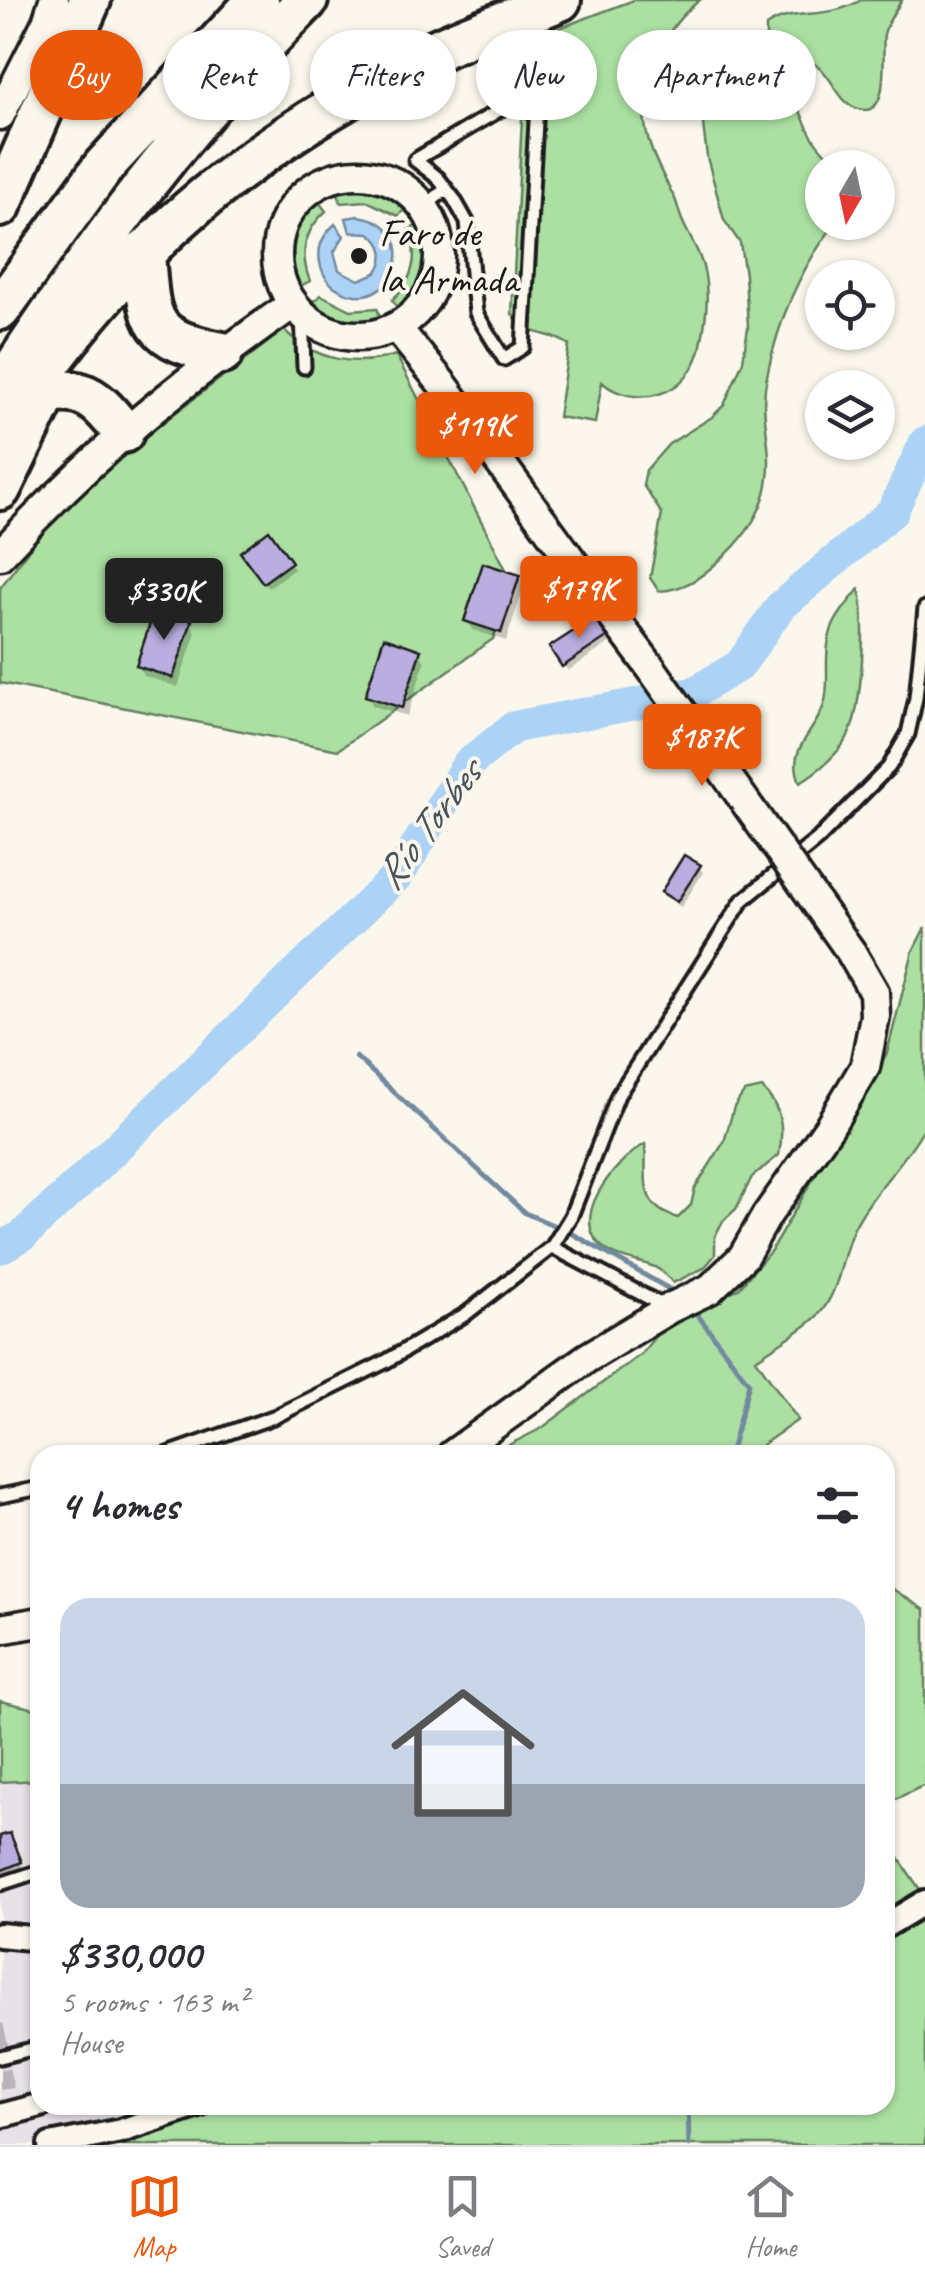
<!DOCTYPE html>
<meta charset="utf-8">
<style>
body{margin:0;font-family:Caveat,sans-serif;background:#f7f7f7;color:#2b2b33;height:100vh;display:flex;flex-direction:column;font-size:38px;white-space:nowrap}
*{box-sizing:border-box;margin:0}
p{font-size:32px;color:#7c7c81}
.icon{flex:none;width:55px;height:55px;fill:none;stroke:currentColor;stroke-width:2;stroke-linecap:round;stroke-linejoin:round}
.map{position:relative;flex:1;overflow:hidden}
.panel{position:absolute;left:30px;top:1445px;width:865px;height:670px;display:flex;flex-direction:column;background:#fff;border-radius:30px;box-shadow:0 2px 8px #0004}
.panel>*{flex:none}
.top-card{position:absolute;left:30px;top:30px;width:865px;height:90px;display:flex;gap:20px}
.needle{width:65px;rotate:189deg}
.controls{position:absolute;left:805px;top:150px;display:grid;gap:20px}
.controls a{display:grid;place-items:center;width:90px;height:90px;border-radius:50%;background:#fff;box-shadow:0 2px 8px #0004;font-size:50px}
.price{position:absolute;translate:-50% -85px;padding:0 22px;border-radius:10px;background:#ea580c;color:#fff;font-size:32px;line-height:65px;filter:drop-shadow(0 2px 5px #0008)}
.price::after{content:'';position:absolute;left:50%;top:60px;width:30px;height:22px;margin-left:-15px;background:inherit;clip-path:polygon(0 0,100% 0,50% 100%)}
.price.on{background:#222;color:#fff}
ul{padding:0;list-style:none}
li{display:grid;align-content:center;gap:20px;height:530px;padding:0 30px}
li+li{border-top:2px solid #e1e1e2}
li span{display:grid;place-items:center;height:310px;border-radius:30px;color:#555}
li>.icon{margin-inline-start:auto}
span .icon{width:180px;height:180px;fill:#fffc;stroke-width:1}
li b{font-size:42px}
h2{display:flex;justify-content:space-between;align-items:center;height:120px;padding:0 30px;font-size:42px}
.pill{padding:0 35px;border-radius:45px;background:#fff;box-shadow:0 2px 8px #0004;font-size:35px;line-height:90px}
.pill.on{background:#ea580c;color:#fff}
.tab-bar{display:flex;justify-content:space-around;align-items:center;height:140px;border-top:2px solid #e1e1e2;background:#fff;font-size:28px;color:#7c7c81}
.tab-bar a{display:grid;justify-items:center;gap:5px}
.tab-bar .on{color:#ea580c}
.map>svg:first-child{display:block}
.built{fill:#e7e1e8}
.green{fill:#abe0a2;stroke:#647e5f;stroke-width:2.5}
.water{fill:#acd2f6;stroke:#72899f;stroke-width:2.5}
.shadow{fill:#0003}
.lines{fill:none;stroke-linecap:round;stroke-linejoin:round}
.stream{stroke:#72899f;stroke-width:5}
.river{stroke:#acd2f6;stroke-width:32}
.building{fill:#b9aedf;stroke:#1c1c1c;stroke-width:2.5}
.service-casing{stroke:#1c1c1c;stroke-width:19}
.minor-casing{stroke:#1c1c1c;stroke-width:30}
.tertiary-casing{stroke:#1c1c1c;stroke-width:35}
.motorway-casing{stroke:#1c1c1c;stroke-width:48}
.service{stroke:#fbf7ec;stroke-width:11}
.minor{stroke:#fbf7ec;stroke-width:22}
.tertiary{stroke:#fbf7ec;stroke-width:28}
.motorway{stroke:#fbf7ec;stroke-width:40}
.tertiary-bridge-casing{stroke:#1c1c1c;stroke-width:35;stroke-linecap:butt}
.tertiary-bridge{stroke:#fbf7ec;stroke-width:28}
.poi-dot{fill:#1c1c1c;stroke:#fbf7ec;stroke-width:4}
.labels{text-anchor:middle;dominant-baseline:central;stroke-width:8;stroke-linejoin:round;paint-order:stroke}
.poi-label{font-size:40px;fill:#1c1c1c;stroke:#fbf7ec;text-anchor:start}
.water-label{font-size:42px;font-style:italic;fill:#47535d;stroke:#fbf7ec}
</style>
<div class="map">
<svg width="925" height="2145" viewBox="0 0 925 2145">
<rect width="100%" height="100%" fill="#fbf7ec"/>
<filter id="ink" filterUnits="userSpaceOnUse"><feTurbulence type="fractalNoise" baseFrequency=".01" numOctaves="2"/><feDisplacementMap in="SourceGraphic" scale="20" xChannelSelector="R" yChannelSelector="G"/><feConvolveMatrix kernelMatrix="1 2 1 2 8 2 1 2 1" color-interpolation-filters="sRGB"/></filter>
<g filter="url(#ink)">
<!-- built -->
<path class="built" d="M 40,1780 L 40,2105 L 199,2105 L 50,2145 L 0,2145 L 0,1782 Z"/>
<!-- green -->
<path class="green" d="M 634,0 L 700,0 C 666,26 644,70 644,113 C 645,145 661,171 675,199 C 678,206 679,213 682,220 C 687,232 694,243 699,255 C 711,283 707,315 701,345 C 697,367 681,388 659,394 C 639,400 616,395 602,382 L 595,423 L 558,417 L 569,345 C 547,329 531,340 512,314 L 524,79 L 512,49 L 541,35 Z
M 861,0 L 902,0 C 895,11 887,22 884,34 C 881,51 893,123 856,108 C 839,102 833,79 820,68 C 804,55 782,51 766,37 L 766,26 C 791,7 827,21 861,0 Z
M 736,72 C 813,76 786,114 827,155 C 833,160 841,163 847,167 L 822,168 L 822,222 L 836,223 C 801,266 778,321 767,376 C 760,408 768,429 769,460 C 770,501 749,535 719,561 C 700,578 686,589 659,591 L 650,578 L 662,514 L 643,485 L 646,470 L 669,444 L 712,417 L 724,405 L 743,361 L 748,327 L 745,275 L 740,243 L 724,220 L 707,157 L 703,124 L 709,92 Z
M 358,183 L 381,186 L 410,204 L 398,216 L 367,201 L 341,203 L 336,187 Z
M 316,198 L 326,211 C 305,230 299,254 310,281 L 295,289 C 280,255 287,222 316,198 Z
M 424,222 C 439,256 431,289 403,314 L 392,300 C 413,281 420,256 408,230 Z
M 321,295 L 351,310 L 377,308 L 383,324 C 355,331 331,326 308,307 Z
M 284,330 C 315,360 355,368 396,355 L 514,585 L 493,639 L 338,750 L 0,683 L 0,588 L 39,536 L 111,462 Z
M 859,589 C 867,616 862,704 850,732 C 842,751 818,772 800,782 C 786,748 814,735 824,705 C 831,682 823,658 830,635 C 834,618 848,603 859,589 Z
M 925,927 L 925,1126 C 905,1163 873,1191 854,1228 C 842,1253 841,1284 824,1308 C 813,1325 774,1346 756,1359 L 798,1420 L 762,1445 L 765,1455 L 489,1455 L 542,1428 L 641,1354 L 670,1318 L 738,1289 L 772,1249 L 887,1053 L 913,951 Z
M 762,1088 C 782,1108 784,1127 779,1155 L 752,1177 L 736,1209 L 723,1221 L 715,1236 L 715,1255 L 704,1268 L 673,1283 C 653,1257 635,1266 610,1252 C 561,1224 614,1162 645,1144 C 648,1177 636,1206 678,1218 L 691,1205 L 695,1188 L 724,1142 L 734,1107 L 744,1092 Z
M 885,1584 L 925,1610 L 925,1785 L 885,1804 Z
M 0,1701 L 40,1710 L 40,1780 L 0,1782 Z
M 885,1838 L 925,1897 L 925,2145 L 50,2145 L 199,2105 L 885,2105 Z"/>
<!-- water -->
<path class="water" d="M 358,216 C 428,225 393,318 340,290 C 331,286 324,277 321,267 C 316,249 322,236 335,224 L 344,236 L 334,252 L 339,270 L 359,280 L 376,273 C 387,258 384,243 369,233 L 350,232 L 346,218 Z"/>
<!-- shadow -->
<path class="shadow" d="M 247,558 L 290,563 L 294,569 L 268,588 Z
M 518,577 L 524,587 L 506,641 L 473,630 L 467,620 Z
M 596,619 L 611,642 L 568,671 L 553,648 Z
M 190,622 L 196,632 L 178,687 L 144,676 L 139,666 Z
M 419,652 L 425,662 L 407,716 L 373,706 L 367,695 Z
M 699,866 L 703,873 L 681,907 L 668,898 L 664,892 Z
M 0,1839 L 14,1846 L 25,1873 L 0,1883 Z
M 3,2023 L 8,2045 L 0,2046 L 0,2024 Z
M 9,2068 L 14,2088 L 0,2090 L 0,2069 Z"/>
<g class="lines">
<!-- stream -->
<path class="stream" d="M 356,1057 L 525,1213 L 553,1225
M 573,1234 L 676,1293
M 0,1255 L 22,1236
M 693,1309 L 749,1383 L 730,1455
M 688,2105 L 689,2145"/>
<!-- river -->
<path class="river" d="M 0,1248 L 22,1236 L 94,1169 L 399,874 L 467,765 L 514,727 L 693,693 L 740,665 L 780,607 L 892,512 L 925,442"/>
</g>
<!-- building -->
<path class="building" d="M 269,530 L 292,562 L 263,583 L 240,552 Z
M 483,563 L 520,575 L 501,633 L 464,621 Z
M 155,608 L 192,620 L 173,678 L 136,666 Z
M 597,616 L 610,635 L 562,667 L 549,647 Z
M 384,637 L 421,650 L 402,708 L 365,696 Z
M 684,855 L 701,865 L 677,902 L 661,892 Z
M 10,1833 L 22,1862 L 0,1871 L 0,1836 Z"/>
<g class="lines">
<!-- service casing -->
<g class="service-casing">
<path id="service" d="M 538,87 L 523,347 L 504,359 L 476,313 L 467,222 L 454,199 L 438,178 L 415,160 Z
M 424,207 L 446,189
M 302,313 L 304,367
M 552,1247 L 666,1307
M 165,1455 L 276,1416 L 385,1362 L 466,1314 L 552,1247 L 571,1216 L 618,1095 L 742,901 L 818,839 L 889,767 L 908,734 L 916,698 L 925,608
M 0,1496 L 40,1488
M 0,1884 L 40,1871
M 0,2057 L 40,2047"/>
</g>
<!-- minor casing -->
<g class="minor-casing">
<path id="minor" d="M 885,1926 L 925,1902
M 0,1935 L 40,1939
M 0,2116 L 41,2105
M 50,2145 L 121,2131 L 199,2105"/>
</g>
<!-- tertiary casing -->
<g class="tertiary-casing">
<path id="tertiary" d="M 0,115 L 47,22 L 54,0
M277 255a81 81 0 1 1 162 0a81 81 0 1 1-162 0Z
M 396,327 L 444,386 L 596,594
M 0,555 C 93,454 181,382 293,304
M 452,1455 L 587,1358 L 670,1308 L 710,1289 L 743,1257 L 767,1215 L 829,1127 L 865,1067 L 875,1016 L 874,992 L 851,952
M 0,1629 L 40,1622"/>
</g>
<!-- motorway casing -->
<g class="motorway-casing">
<path id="motorway" d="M 0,206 L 90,0
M 144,252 C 149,323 148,339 222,353
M 0,309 L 104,166 L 258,0
M 2,387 C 92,249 190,118 307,0
M 25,396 C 78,387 90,388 123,432
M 0,430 C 45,368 91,306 145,252 C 226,170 324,108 426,55 C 468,34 516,19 560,0
M 0,489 L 46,395"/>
</g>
<!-- service -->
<use href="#service" class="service"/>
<!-- minor -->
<use href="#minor" class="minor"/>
<!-- tertiary -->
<use href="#tertiary" class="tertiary"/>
<!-- motorway -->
<use href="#motorway" class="motorway"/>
<!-- tertiary-bridge casing -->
<g class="tertiary-bridge-casing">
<path id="tertiary-bridge" d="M 596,594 L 651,668 L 851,952"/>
</g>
<!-- tertiary-bridge -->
<use href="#tertiary-bridge" class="tertiary-bridge"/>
</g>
</g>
<!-- markers -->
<circle class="poi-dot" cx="359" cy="256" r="10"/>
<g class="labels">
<!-- poi labels -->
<g class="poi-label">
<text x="379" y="233">Faro de<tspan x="379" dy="46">la Armada</tspan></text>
</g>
<!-- water labels -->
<g class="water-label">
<text transform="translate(428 825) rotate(-53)">Río Torbes</text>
</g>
</g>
</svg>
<div class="controls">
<a><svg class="needle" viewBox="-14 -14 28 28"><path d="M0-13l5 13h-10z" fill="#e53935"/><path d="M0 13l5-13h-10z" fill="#7c7c81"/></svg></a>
<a><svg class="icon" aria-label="locate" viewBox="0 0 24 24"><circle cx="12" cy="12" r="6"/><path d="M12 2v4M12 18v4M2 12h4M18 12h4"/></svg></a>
<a><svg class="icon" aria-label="layers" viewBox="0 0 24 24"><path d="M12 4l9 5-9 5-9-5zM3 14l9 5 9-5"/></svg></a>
</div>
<b class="price" style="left:475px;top:477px">$119K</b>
<b class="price" style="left:579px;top:641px">$179K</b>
<b class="price on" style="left:164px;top:643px">$330K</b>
<b class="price" style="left:702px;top:789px">$187K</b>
<div class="top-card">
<a class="pill on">Buy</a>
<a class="pill">Rent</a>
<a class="pill">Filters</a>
<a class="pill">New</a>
<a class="pill">Apartment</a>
</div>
<section class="panel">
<h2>4 homes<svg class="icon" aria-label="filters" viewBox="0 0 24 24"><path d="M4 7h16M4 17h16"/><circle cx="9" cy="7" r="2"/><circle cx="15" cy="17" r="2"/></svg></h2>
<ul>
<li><span style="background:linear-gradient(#c9d6e8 60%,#9aa5b1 0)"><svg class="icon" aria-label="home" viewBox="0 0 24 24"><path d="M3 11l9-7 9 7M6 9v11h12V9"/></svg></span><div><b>$330,000</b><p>5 rooms · 163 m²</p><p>House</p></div></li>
</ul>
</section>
</div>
<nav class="tab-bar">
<a class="on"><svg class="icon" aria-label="map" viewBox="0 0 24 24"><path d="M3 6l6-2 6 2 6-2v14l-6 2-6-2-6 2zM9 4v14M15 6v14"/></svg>Map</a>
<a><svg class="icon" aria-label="saved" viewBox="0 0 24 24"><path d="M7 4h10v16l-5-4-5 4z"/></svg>Saved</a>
<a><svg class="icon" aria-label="home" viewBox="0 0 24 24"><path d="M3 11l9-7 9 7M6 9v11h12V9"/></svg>Home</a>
</nav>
